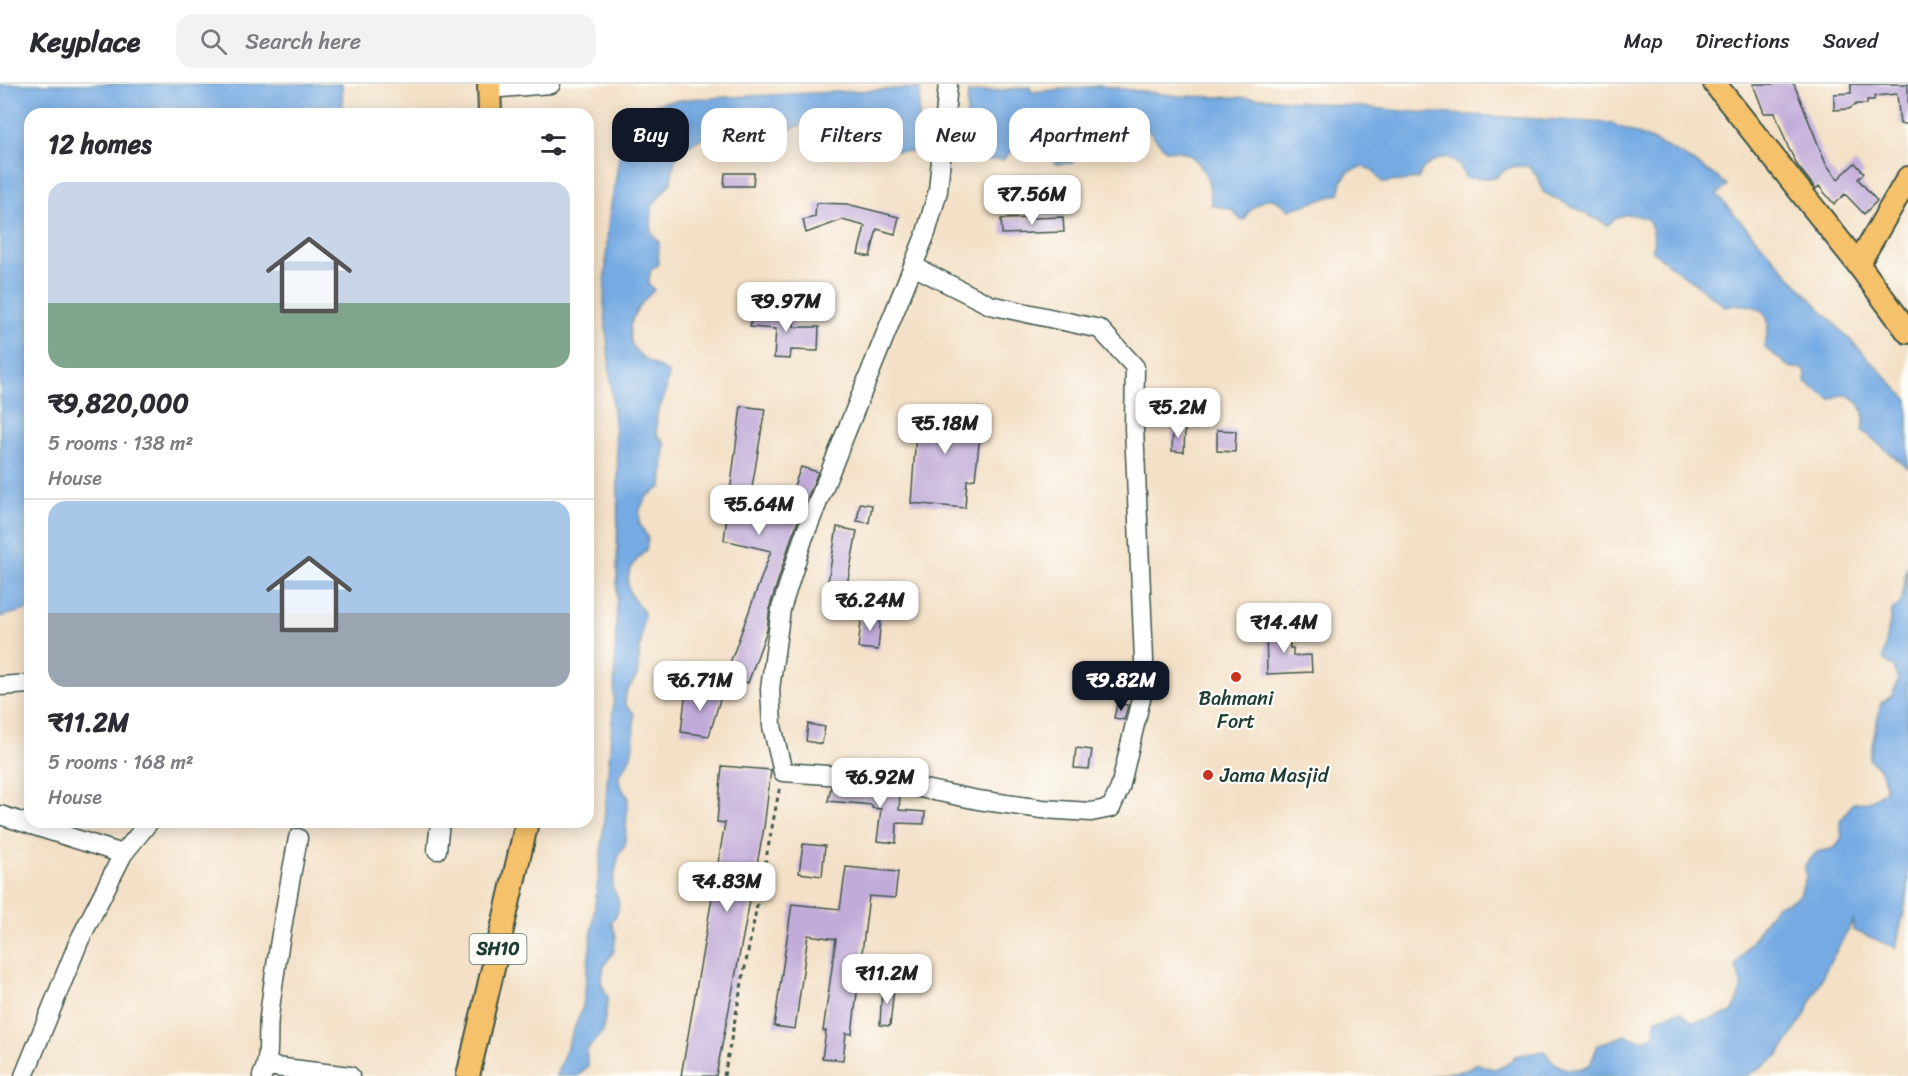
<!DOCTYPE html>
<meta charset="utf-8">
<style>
body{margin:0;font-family:Sriracha,sans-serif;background:#f2f2f3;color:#2b2b33;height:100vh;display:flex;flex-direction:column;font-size:22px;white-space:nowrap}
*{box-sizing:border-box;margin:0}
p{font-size:20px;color:#7c7c81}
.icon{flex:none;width:33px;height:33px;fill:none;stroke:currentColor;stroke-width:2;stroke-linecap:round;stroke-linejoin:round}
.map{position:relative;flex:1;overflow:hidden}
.drawer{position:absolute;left:24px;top:24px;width:570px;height:720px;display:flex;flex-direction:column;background:#fff;border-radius:18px;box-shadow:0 3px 15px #0003}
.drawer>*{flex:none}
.guide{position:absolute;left:612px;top:24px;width:570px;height:54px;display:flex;gap:12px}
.price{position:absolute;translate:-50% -51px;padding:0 14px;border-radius:12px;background:#fff;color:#222;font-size:20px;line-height:39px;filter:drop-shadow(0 2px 3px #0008)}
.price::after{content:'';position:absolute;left:50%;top:36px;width:18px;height:14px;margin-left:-9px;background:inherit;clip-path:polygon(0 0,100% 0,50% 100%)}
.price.active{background:#111827;color:#fff}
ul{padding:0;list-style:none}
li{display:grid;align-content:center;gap:12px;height:318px;padding:0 24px}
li+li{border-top:2px solid #e1e1e2}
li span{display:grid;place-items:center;height:186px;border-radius:18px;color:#555}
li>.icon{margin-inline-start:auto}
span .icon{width:108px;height:108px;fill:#fffc;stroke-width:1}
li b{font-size:26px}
h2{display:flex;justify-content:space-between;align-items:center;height:72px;padding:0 24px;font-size:26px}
.chip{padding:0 21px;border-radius:18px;background:#fff;box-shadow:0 3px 15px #0003;font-size:21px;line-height:54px}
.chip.active{background:#111827;color:#fff}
header{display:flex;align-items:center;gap:36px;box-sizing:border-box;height:84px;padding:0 30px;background:#fff;border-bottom:2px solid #e1e1e2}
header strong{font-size:28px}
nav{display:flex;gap:33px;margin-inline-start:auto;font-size:21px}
.search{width:420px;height:54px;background:#f2f2f3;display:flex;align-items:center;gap:15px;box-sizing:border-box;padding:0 21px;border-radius:18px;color:#7c7c81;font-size:22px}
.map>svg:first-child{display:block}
.water{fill:#75aae3;stroke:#4a748c;stroke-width:1.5}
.building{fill:#c1acd9}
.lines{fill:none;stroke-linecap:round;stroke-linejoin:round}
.minor-casing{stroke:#3f554a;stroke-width:21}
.major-casing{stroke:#3f554a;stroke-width:26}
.path{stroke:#3f554a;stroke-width:3;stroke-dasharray:4.5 4.5;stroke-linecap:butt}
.minor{stroke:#fff;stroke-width:18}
.major{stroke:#f5c16b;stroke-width:22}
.poi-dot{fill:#c8321e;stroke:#fdfcf7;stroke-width:2}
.labels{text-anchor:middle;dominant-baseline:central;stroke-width:4.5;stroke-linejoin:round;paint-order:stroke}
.shield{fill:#fdfcf7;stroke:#62766e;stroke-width:1.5}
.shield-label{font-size:18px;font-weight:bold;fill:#1f3d34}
.poi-label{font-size:20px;fill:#1f3d34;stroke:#fdfcf7}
</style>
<header>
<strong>Keyplace</strong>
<div class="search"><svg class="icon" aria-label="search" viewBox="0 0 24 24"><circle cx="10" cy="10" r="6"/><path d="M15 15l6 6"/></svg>Search here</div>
<nav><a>Map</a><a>Directions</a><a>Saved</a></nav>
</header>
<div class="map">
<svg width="1908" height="992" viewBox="0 0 1908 992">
<rect width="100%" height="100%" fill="#fdfcf7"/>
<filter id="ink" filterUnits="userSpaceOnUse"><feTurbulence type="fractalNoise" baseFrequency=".0167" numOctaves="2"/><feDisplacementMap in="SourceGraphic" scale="12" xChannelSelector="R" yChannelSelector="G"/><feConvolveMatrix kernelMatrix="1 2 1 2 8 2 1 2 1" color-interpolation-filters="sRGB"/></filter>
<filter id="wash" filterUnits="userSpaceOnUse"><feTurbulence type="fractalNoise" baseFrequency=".008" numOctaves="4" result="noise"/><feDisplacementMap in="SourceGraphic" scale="24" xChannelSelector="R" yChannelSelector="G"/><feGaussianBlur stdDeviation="1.35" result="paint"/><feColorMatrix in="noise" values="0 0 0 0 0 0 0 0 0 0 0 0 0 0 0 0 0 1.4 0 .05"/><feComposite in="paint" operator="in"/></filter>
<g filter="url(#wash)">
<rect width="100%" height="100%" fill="#f3e0c6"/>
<!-- water -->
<path class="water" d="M 0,0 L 342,0 L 343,30 L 30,30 L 30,525 L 0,533 Z
M 1100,2 L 1179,12 L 1264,14 L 1415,28 L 1609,39 C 1651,54 1692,73 1727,101 L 1717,111 L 1807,211 L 1908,316 L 1908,384 L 1862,346 C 1868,331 1859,309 1840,311 C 1837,312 1834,314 1831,316 L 1805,298 L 1806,291 L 1804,285 L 1789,283 L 1764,263 C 1766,255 1769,246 1768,238 C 1765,219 1740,219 1726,223 L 1652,167 C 1655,155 1654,146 1648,135 C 1631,129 1622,127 1608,141 L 1543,108 L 1539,95 L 1530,83 C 1515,80 1506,83 1495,94 L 1466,94 L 1459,81 L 1447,73 L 1438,75 L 1423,84 L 1418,95 L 1383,99 L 1373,86 L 1363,83 L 1349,87 L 1342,97 L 1339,110 L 1289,126 C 1271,108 1262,113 1246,131 L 1246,135 L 1241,136 L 1231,125 L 1211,121 C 1211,100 1204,74 1180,67 C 1176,66 1171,67 1166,66 L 1146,44 L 1135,39 L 1103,39 L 1074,64 L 1073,79 L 1056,80 C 1037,55 1024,50 1003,76 L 964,75 L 968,9 L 1030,3 L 1031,8 Z
M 920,4 L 918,68 L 863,66 L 846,47 L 831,38 L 814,38 L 792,44 L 777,52 L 733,58 L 724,51 L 708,51 L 686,62 L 674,78 L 671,98 L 652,122 L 651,148 L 659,159 L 658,181 L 651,186 L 648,199 L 654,206 C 638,221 619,247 637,268 C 645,277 658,283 669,289 L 665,311 L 657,329 L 656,349 L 665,360 L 662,403 L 647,412 L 640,425 L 639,439 L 648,454 L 646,466 C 623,488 621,505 644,528 L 637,592 L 626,608 L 625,621 L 634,629 C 633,642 635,655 632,667 C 629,689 607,687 628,713 L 625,762 L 619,770 L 612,803 C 620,816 622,826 611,838 L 616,852 L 614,867 L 604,882 L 601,898 L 608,914 L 603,947 L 586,967 L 588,982 L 578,992 L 556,992 L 583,922 L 602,761 L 614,615 L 617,507 L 618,386 L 604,217 L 608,140 L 621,63 L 640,34 L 654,20 L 689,15 Z
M 1907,481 L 1908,808 L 1896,864 L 1853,846 L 1853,837 L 1824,889 L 1804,933 L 1778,972 L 1747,992 L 1430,992 L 1466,986 L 1477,979 C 1492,988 1505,986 1515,972 L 1544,967 C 1557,985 1569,990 1590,981 L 1598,961 L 1625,951 L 1642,957 L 1654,952 L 1655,936 L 1679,927 L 1691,937 L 1711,935 L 1732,928 C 1742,911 1745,900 1735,882 L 1775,822 L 1789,818 L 1800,810 L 1806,793 L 1805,781 L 1817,768 L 1835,764 L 1842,753 L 1840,738 L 1853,719 C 1868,719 1874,716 1885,706 C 1885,690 1881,685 1869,675 L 1881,619 L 1892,612 L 1898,597 L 1894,583 L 1883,575 L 1892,526 L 1901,520 Z"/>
<g id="blocks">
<!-- building -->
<path class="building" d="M 1753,0 L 1794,0 L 1826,80 L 1838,95 L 1855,79 L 1864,89 L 1858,95 L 1877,117 L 1864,130 L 1845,110 L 1834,120 L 1819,102 L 1816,105 L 1798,82 L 1788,63 L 1775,29 L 1764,29 Z
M 1851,0 L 1908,0 L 1908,40 L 1900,40 L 1897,10 L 1875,12 L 1874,16 L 1867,16 L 1867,20 L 1857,20 L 1849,25 L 1834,26 L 1834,10 L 1851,9 Z
M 725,89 L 754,89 L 753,102 L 724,102 Z
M 816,119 L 847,120 L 899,133 L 895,150 L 877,145 L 870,173 L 858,170 L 865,142 L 842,136 L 806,149 L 803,136 L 815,133 Z
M 1063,133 L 1064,148 L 1002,150 L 1001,135 Z
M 752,226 L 795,230 L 794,243 L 819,243 L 818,267 L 791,266 L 790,275 L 774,274 L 776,245 L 750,243 Z
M 741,322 L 765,325 L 748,428 L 782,434 L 801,383 L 818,388 L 792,452 L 770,522 L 767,546 L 748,599 L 726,590 L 771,467 L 724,456 Z
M 918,322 L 983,324 L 975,395 L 967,396 L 965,424 L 911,419 Z
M 1173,342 L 1185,343 L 1184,368 L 1172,367 Z
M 1217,346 L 1236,347 L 1235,368 L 1217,367 Z
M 860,419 L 872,421 L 869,439 L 857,437 Z
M 837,443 L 857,447 L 847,501 L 828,498 Z
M 846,505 L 864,509 L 861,527 L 842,523 Z
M 862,529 L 881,532 L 878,566 L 858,564 Z
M 1278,540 L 1278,549 L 1289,549 L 1290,564 L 1293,564 L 1293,572 L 1311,571 L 1312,588 L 1267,590 L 1266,541 Z
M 686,606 L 710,609 L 711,606 L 722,609 L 709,652 L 681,648 Z
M 1117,620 L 1128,621 L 1124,636 L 1114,634 Z
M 808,640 L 825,643 L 822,660 L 806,657 Z
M 1076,664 L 1092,666 L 1089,685 L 1074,684 Z
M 722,682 L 771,686 L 764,744 L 716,992 L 681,992 L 725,739 L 717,738 Z
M 831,703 L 869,705 L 900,711 L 899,726 L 925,728 L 924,740 L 897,739 L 896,759 L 877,757 L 881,725 L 872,724 L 872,721 L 828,717 Z
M 803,760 L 825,762 L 822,792 L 799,789 Z
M 846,783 L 898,788 L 895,814 L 869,812 L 852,950 L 846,949 L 843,976 L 822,974 L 826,947 L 823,947 L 836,855 L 808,851 L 795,945 L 774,942 L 792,820 L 840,825 Z
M 882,902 L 894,903 L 890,942 L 880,941 Z"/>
</g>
</g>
<g filter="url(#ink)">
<use href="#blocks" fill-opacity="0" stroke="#3f554a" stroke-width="1.5"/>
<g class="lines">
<!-- minor casing -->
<g class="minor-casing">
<path id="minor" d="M 488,5 L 551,0
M 913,182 L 990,221 L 1100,245 L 1135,283 L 1134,343 L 1144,576 L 1143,606 L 1120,704 L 1111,724 L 1091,728 L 1042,725 L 978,716 L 871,694 L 783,688 L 772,642 L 770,605 L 781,525 L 803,455 L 913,182 L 926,149 L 938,107 L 948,0
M 0,602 L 30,600
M 0,731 L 123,770
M 437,766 L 440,738
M 267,982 L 350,992
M 24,992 L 79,857 L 123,770 L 149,738
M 262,992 C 271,974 267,952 269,933 C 276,873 287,813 298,754"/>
</g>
<!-- major casing -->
<g class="major-casing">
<path id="major" d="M 489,0 L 490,30
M 1715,0 L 1858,180 L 1908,248
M 1858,180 L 1908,94
M 468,992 L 527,738"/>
</g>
<!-- path -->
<path class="path" d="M 724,992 L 780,702"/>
<!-- minor -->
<use href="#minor" class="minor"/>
<!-- major -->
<use href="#major" class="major"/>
</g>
</g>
<!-- markers -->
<g class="poi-dot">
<circle cx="1236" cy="593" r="6"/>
<circle cx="1208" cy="691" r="6"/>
</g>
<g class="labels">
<!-- shield labels -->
<rect class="shield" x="469.5" y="850" width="57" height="30" rx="4.5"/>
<g class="shield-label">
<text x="498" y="865">SH10</text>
</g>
<!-- poi labels -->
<g class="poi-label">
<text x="1236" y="614">Bahmani<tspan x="1236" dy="23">Fort</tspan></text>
<text x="1220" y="691" text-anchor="start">Jama Masjid</text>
</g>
</g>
</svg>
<b class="price" style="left:1032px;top:142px">₹7.56M</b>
<b class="price" style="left:786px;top:249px">₹9.97M</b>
<b class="price" style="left:1178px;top:355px">₹5.2M</b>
<b class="price" style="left:945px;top:371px">₹5.18M</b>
<b class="price" style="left:759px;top:452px">₹5.64M</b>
<b class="price" style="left:870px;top:548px">₹6.24M</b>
<b class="price" style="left:1284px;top:570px">₹14.4M</b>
<b class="price" style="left:700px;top:628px">₹6.71M</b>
<b class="price active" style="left:1121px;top:628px">₹9.82M</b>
<b class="price" style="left:880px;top:725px">₹6.92M</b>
<b class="price" style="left:727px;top:829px">₹4.83M</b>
<b class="price" style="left:887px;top:921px">₹11.2M</b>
<div class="guide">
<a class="chip active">Buy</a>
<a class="chip">Rent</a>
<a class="chip">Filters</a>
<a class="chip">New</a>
<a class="chip">Apartment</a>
</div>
<section class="drawer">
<h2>12 homes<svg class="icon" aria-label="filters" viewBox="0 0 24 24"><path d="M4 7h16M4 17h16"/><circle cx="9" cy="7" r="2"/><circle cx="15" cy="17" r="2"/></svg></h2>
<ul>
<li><span style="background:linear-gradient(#c9d6e8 65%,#7fa58c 0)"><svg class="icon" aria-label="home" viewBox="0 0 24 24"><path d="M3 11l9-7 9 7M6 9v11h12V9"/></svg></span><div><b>₹9,820,000</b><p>5 rooms · 138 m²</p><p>House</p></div></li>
<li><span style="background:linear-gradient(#a9c7e8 60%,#9aa5b1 0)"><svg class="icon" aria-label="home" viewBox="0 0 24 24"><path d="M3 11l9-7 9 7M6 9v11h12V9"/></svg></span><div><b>₹11.2M</b><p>5 rooms · 168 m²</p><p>House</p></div></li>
</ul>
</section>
</div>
